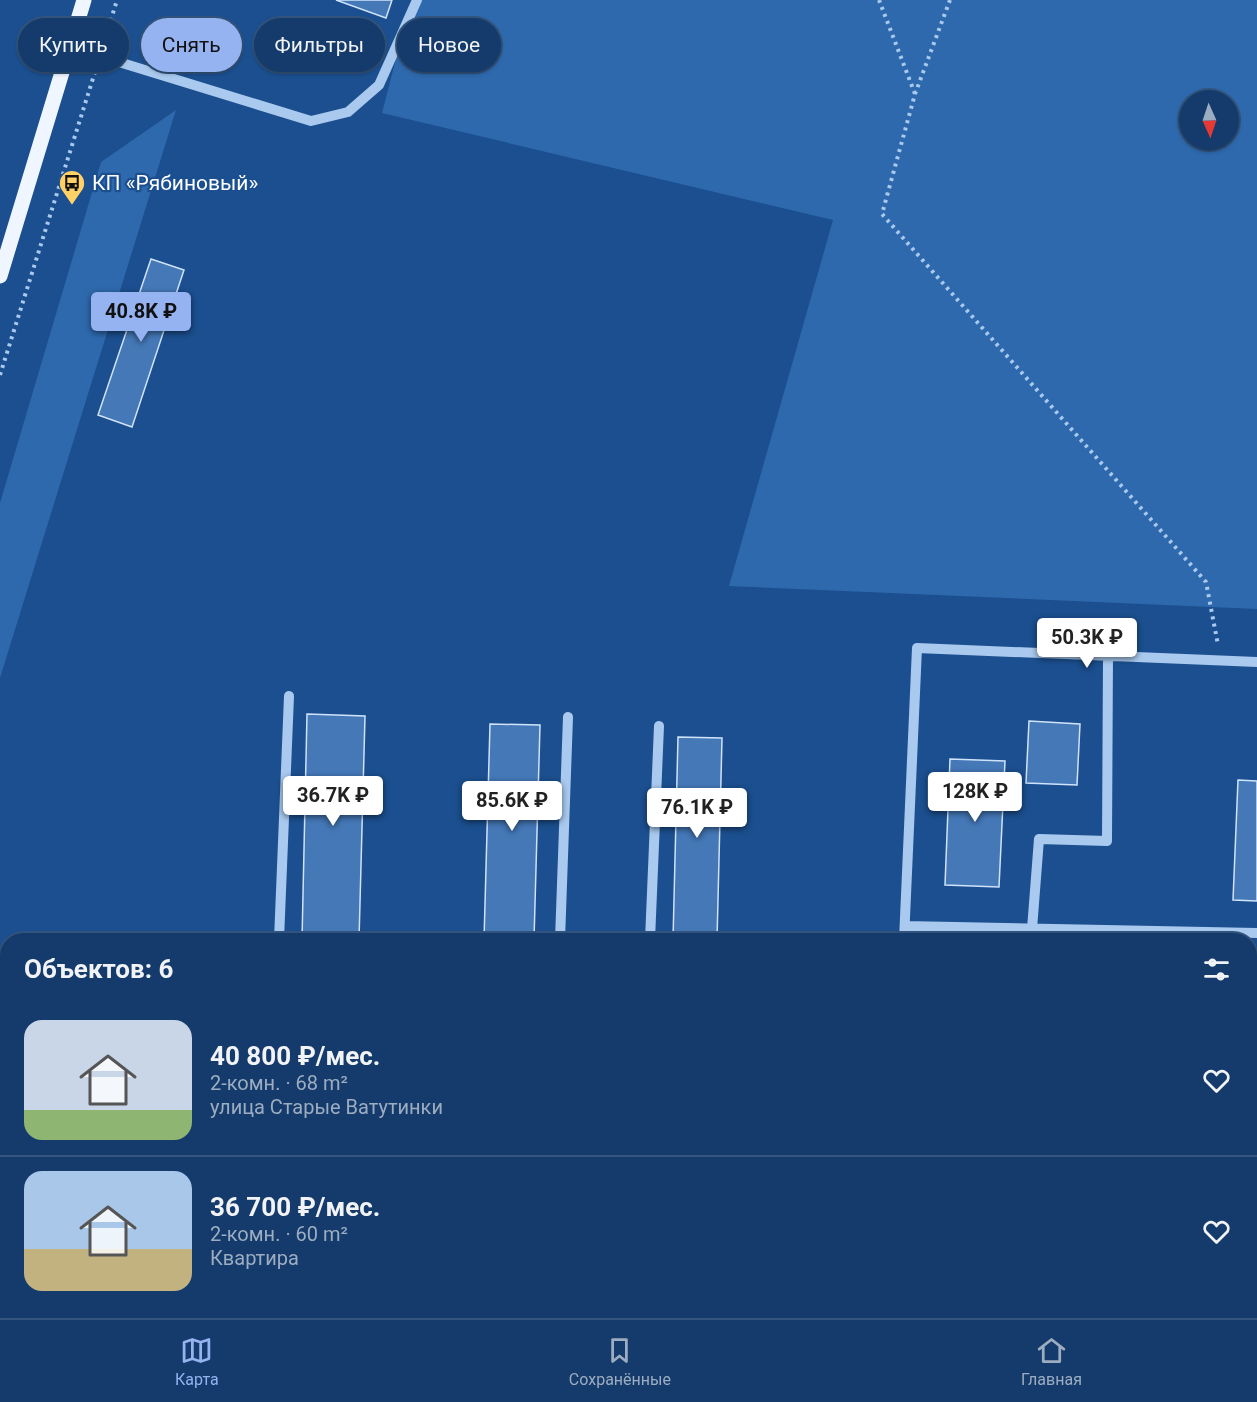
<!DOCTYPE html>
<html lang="ru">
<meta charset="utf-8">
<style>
body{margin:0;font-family:Roboto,sans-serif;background:#214673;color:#f1f3f6;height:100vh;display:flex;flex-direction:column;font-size:22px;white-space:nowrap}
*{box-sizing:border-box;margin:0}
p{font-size:20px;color:#9dadc1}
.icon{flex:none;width:33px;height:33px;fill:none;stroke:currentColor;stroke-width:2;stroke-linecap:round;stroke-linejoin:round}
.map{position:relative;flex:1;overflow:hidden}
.details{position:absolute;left:0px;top:933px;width:1257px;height:386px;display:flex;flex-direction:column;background:#143b6b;border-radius:24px 24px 0 0;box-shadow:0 2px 4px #0004,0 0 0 2px #33557e}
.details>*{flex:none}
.guide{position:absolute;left:18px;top:18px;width:600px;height:54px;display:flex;gap:12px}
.needle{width:39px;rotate:177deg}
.controls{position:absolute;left:1179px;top:90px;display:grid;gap:12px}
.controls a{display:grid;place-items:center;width:60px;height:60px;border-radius:50%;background:#143b6b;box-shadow:0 2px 4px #0004,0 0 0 2px #33557e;font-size:30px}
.price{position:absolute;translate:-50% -51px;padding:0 14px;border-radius:6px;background:#fff;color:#222;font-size:20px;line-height:39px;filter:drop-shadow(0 2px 3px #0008)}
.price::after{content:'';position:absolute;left:50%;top:36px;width:18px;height:14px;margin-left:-9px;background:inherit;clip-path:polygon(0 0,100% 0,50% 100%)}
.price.current{background:#95b2f1;color:#111}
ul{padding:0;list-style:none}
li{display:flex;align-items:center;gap:18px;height:150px;padding:0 24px}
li+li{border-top:2px solid #33557e}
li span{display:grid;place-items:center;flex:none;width:168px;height:120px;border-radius:18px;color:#555}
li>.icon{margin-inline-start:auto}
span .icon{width:72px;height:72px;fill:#fffc;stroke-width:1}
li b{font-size:26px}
h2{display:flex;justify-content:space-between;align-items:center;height:72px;padding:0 24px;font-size:26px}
.chip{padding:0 21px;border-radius:27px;background:#143b6b;box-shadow:0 2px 4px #0004,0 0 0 2px #33557e;font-size:21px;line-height:54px}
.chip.current{background:#95b2f1;color:#111}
.menu{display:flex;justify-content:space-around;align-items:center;height:84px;border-top:2px solid #33557e;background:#143b6b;font-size:16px;color:#9dadc1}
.menu a{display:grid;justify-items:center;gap:3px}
.menu .current{color:#95b2f1}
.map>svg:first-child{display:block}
.green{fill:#2e69ad;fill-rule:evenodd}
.building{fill:#4478b7;stroke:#cfe3fa;stroke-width:1.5}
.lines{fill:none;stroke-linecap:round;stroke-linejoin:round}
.path{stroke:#a9c9ee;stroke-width:4;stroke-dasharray:3 4.5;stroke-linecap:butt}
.minor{stroke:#a9c9ee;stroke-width:10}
.major{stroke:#f0f6ff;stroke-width:15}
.labels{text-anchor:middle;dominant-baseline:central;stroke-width:4.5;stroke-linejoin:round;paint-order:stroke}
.poi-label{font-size:21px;fill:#fff;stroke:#1b4f8f;text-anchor:start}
</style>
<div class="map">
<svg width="1257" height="1318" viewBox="0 0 1257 1318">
<rect width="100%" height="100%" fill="#1b4f8f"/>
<!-- green -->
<path class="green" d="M 420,0 L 1257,0 L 1257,609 L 729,586 L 833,220 L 382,113 L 397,55 ZM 1190,100 L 1228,100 L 1228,140 L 1190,140 Z
M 176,110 L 0,678 L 0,503 L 101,162 Z"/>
<!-- building -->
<path class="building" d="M 336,0 L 392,0 L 386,18 Z
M 151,259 L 184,270 L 132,427 L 98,415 Z
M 307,714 L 365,716 L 359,940 L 302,940 Z
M 1029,721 L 1080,724 L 1077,785 L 1026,783 Z
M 490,724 L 540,725 L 534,940 L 484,940 Z
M 678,737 L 722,738 L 717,940 L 673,940 Z
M 950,759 L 1005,761 L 999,887 L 945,885 Z
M 1238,780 L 1257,781 L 1257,901 L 1233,900 Z
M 1250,1037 L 1257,1037 L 1257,1063 L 1250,1062 Z
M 216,1311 L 271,1311 L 270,1318 L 216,1318 Z
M 366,1311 L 415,1311 L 415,1318 L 366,1318 Z
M 465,1311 L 515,1311 L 515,1318 L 465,1318 Z
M 564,1311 L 614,1314 L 614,1318 L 563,1318 Z
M 872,1311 L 915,1311 L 914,1318 L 871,1318 Z
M 989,1311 L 1050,1311 L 1050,1318 L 989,1318 Z"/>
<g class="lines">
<!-- path -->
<path class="path" d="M 879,0 L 915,94
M 950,0 L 915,94 L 882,214 L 1206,582 L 1218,645
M 104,42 L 117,0
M 0,375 L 95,72"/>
<!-- minor -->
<path class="minor" d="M 70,47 L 311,121 L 348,112 L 379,85 L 417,0
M 905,926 L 1257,933
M 1032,929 L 1039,839 L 1107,841 L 1108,656
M 279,940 L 289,696
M 560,940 L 568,717
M 650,940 L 659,726
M 904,940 L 917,648 L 1257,662
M 109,1318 L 109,1311
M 192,1318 L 193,1311
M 808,1318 L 809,1311
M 1161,1318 L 1161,1311"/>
<!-- major -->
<path class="major" d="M 0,276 L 84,0"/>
</g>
<!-- icons -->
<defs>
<g id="bus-pin" transform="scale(1.35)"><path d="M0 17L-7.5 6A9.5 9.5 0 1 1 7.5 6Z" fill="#ffd166" stroke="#1b4f8f"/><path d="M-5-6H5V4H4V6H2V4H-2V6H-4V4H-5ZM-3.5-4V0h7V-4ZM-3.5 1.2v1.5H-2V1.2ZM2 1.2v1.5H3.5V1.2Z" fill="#111"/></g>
</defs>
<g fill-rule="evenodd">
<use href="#bus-pin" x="72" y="183"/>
</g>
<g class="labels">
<!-- poi labels -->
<g class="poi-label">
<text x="92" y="183">КП «Рябиновый»</text>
</g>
</g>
</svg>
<div class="controls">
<a><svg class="needle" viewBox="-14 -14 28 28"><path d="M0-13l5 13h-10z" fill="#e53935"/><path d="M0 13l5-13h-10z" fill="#9dadc1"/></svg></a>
</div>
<b class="price current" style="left:141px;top:343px">40.8K ₽</b>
<b class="price" style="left:1087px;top:669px">50.3K ₽</b>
<b class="price" style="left:975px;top:823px">128K ₽</b>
<b class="price" style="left:333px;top:827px">36.7K ₽</b>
<b class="price" style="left:512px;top:832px">85.6K ₽</b>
<b class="price" style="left:697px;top:839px">76.1K ₽</b>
<div class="guide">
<a class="chip">Купить</a>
<a class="chip current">Снять</a>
<a class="chip">Фильтры</a>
<a class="chip">Новое</a>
</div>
<section class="details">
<h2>Объектов: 6<svg class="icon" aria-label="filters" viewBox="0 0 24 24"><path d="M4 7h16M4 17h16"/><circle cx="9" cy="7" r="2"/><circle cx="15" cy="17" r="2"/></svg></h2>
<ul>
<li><span style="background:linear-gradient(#c9d6e8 75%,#8fb573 0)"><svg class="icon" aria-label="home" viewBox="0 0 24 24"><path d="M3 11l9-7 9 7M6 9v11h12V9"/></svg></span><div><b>40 800 ₽/мес.</b><p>2-комн. · 68 m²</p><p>улица Старые Ватутинки</p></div><svg class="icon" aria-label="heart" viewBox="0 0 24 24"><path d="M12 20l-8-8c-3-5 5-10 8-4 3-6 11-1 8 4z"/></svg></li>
<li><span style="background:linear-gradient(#a9c7e8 65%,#c2b280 0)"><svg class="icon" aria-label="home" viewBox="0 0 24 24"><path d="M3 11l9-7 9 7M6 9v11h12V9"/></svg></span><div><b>36 700 ₽/мес.</b><p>2-комн. · 60 m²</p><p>Квартира</p></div><svg class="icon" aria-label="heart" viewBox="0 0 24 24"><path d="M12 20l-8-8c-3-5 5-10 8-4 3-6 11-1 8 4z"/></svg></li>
</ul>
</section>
</div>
<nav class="menu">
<a class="current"><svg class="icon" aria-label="map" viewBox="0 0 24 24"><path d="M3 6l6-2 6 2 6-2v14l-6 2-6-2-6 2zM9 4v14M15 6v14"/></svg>Карта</a>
<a><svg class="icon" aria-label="saved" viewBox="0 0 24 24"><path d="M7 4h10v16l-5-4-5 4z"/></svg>Сохранённые</a>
<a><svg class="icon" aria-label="home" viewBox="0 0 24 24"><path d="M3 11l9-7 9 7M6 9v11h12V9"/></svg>Главная</a>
</nav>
